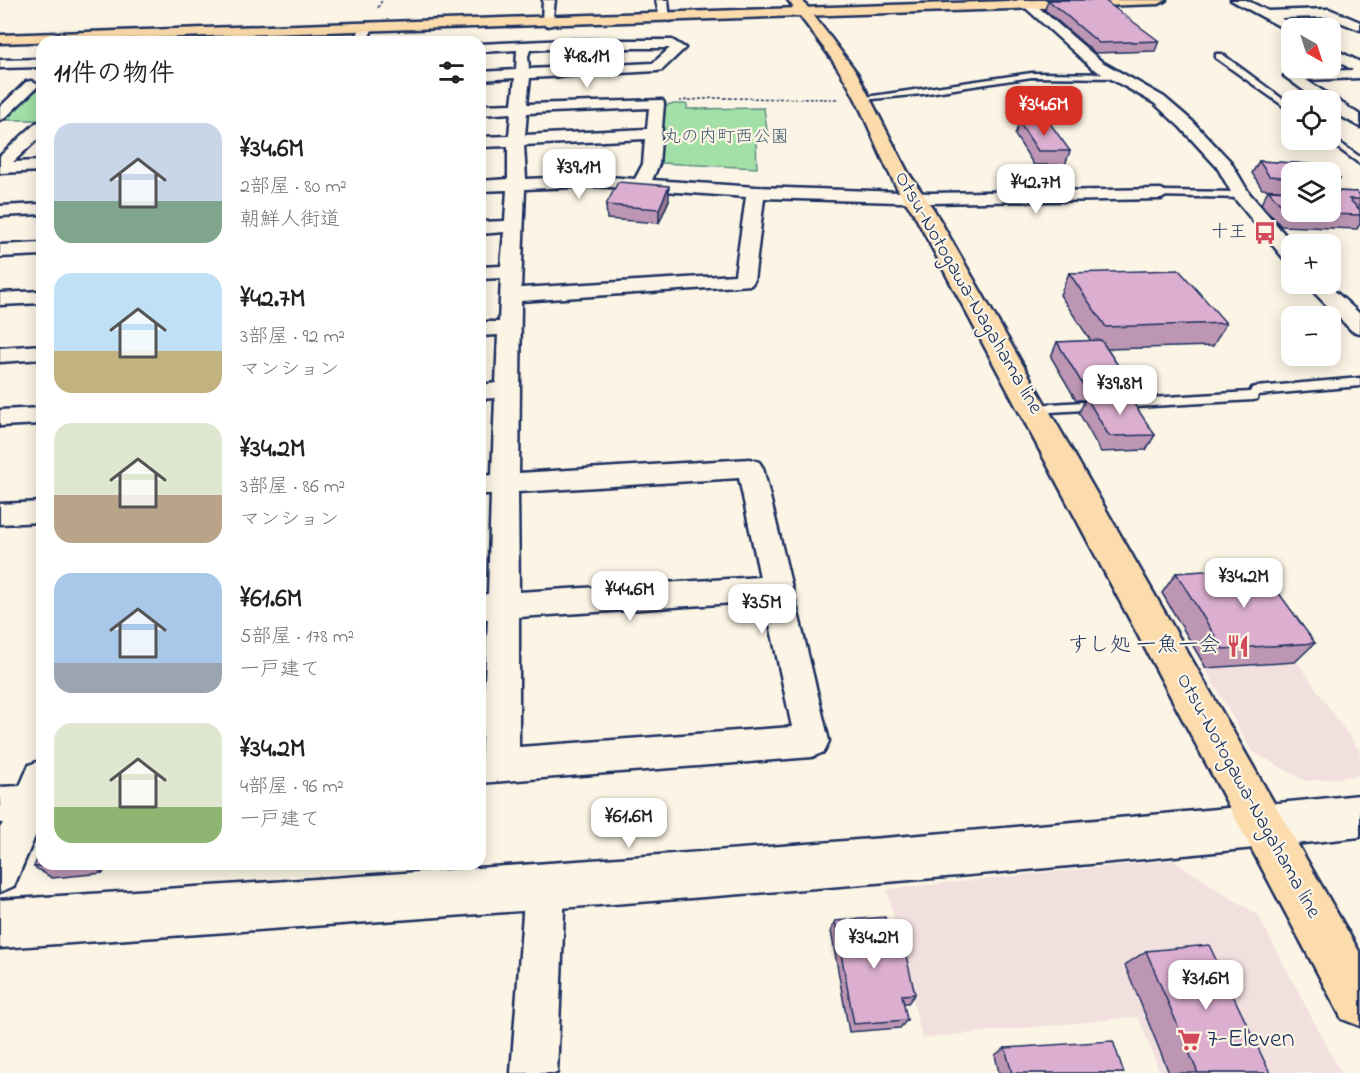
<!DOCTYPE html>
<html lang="ja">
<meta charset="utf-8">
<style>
body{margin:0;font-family:"Indie Flower","Klee One",sans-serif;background:#f2f2f2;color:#222;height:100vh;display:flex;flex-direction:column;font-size:22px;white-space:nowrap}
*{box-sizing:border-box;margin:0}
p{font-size:20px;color:#767676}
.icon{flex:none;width:33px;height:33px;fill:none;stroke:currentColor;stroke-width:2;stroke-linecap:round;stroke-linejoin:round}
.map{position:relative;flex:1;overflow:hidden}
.drawer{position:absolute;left:36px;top:36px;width:450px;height:834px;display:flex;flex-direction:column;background:#fff;border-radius:18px;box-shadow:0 3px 15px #0003}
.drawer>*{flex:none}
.needle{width:39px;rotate:141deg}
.tools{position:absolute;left:1281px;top:18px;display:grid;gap:12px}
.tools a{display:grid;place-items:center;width:60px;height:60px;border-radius:12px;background:#fff;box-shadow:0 3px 15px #0003;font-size:30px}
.price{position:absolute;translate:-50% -51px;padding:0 14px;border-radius:12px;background:#fff;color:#222;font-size:20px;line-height:39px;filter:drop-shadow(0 2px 3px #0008)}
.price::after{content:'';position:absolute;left:50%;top:36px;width:18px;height:14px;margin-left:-9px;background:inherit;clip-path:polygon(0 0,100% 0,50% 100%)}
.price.selected{background:#d93025;color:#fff}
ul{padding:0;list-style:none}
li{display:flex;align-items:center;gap:18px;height:150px;padding:0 18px}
li span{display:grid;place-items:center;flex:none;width:168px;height:120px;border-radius:18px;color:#555}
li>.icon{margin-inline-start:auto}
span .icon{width:72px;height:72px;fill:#fffc;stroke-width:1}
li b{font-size:26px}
h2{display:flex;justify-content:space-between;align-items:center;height:72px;padding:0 18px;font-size:26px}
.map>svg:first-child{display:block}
.built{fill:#f2e0df}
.green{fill:#a2e0a7;stroke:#5e8882;stroke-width:1.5}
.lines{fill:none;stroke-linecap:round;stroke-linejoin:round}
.service-casing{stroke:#1b2f5e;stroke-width:5}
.minor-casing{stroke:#1b2f5e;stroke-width:5}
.tertiary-casing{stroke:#1b2f5e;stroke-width:5}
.primary-casing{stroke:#1b2f5e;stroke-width:5}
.trunk-casing{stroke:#1b2f5e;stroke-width:5}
.path{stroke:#1b2f5e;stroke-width:1.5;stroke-dasharray:3 2;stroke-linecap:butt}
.service{fill:#fcf5e5;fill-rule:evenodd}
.minor{fill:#fcf5e5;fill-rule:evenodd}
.tertiary{fill:#fcf5e5;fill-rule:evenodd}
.primary{fill:#fcdcac;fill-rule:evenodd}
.trunk{fill:#fcdcac;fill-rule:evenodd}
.wall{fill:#bd96b4;stroke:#1b2f5e;stroke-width:1.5;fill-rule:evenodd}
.shaded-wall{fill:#9a7a92;stroke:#1b2f5e;stroke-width:1.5}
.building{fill:#dcafd1;stroke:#1b2f5e;stroke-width:1.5}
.labels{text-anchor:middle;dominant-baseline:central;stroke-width:4.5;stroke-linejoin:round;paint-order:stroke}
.far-park-label{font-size:18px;fill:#3d5b70;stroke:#fcf5e5}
.far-poi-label{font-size:18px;fill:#1b2f5e;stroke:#fcf5e5;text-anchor:end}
.street-label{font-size:21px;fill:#1b2f5e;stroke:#fcf5e5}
.poi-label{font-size:21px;fill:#1b2f5e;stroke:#fcf5e5;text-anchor:end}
.near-poi-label{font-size:26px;fill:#1b2f5e;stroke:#fcf5e5;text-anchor:start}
</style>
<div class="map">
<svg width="1360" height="1073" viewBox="0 0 1360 1073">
<rect width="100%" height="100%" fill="#fcf5e5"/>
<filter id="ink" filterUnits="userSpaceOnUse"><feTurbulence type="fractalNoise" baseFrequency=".0167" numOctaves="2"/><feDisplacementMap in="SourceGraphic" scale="12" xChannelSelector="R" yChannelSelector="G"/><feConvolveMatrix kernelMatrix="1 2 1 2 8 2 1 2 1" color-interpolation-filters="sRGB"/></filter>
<g filter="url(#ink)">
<!-- built -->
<path class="built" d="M 1197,589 L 1272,625 L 1360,752 L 1360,776 L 1305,781 L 1252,751 L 1161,592 Z
M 1172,860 L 1258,915 L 1341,1073 L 1160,1073 L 1138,1017 L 922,1038 L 887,889 Z"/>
<!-- green -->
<path class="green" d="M 42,85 L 42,120 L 0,120 L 34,87 Z
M 670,104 L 687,104 L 687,109 L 764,108 L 768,138 L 756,138 L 757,168 L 661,163 L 661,108 Z"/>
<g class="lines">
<!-- service casing -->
<g class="service-casing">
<path id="service" d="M 1216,54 L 1222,54 L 1292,106 L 1292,112 L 1216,58 Z
M 1032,73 L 1118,74 L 1122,76 L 1118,78 L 1032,77 L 922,94 L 863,100 L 859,98 Z
M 1330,136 L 1360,157 L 1360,164 L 1327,140 L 1330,140 Z
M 1161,191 L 1241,192 L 1246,195 L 1241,198 L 1158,196 L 1158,192 Z
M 1360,378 L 1360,386 L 1258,395 L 1257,399 L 1253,400 L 1034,413 L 1028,409 L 1034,405 L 1250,392 L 1252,388 L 1256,387 Z"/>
</g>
<!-- minor casing -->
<g class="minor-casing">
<path id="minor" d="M 543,0 L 555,0 L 552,25 L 548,26 L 542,22 Z
M 656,0 L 668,0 L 670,21 L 660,18 Z
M 1017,0 L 1030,0 L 1102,62 L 1164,97 L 1192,121 L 1230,161 L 1249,193 L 1293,244 L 1292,262 L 1285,260 L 1235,199 L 1217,167 L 1180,127 L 1154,103 L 1092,68 Z
M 1231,0 L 1246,0 L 1268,11 L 1329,9 L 1360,22 L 1360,30 L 1327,17 L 1281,18 L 1289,24 L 1283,28 Z
M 367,23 L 373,27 L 367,42 L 353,42 L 363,24 Z
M 567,40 L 672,40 L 685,48 L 662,70 L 657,71 L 530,78 L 527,104 L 662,100 L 664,103 L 659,164 L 652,180 L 756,187 L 931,193 L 1161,189 L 1170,194 L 1161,199 L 931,203 L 764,198 L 754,281 L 751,285 L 521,301 L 519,473 L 750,459 L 759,462 L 763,468 L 829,741 L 824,752 L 812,757 L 480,783 L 488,619 L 480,619 L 480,595 L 488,594 L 491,494 L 480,494 L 480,476 L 492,475 L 495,398 L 480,399 L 480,385 L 496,383 L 498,335 L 480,336 L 480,322 L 499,322 L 501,278 L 480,279 L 480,267 L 501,266 L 504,232 L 480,234 L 480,222 L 505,221 L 507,190 L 480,191 L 480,181 L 508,179 L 508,146 L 480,147 L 480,137 L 509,136 L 511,113 L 480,115 L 480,105 L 512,104 L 515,78 L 480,80 L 480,72 L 516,70 L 517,50 L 480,52 L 480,44 ZM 567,48 L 670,48 L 653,63 L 529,69 L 528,56 L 530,50 ZM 649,108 L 647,129 L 525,135 L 527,113 ZM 645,139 L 643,164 L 635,179 L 595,176 L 526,179 L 524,145 ZM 595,186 L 746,197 L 735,275 L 521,288 L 525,189 ZM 739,478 L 760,577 L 519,592 L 518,492 ZM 765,601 L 792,727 L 519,747 L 519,617 Z
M 1330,47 L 1360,62 L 1360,78 L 1306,80 L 1360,115 L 1360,127 L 1330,110 L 1330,100 L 1317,100 L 1284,76 L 1291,72 L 1353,70 L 1330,57 Z
M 42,59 L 42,67 L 0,68 L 0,60 Z
M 31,81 L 38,85 L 36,88 L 5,118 L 0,120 L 0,107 L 26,82 Z
M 42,121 L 42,135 L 13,162 L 42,161 L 42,171 L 0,173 L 0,156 L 36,123 Z
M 42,204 L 42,214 L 0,216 L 0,206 Z
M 42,243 L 42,255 L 0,257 L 0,245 Z
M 1306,284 L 1327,284 L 1360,314 L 1360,333 L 1352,331 Z
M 42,291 L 42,303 L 0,305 L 0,293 Z
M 42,345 L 42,359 L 0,362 L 0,348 Z
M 42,408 L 42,424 L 0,426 L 0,410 Z
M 42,502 L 42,522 L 0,524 L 0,504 Z
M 42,760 L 42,820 L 14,886 L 0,892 L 0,828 L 3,823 L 0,823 L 0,787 L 20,786 L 29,765 Z
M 545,867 L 559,873 L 565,887 L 557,1073 L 511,1073 L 525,887 L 531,873 Z"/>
</g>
<!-- tertiary casing -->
<g class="tertiary-casing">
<path id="tertiary" d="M 1360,795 L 1360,837 C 908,886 454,916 0,948 L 0,900 C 454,870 908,841 1360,795 Z"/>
</g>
<!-- primary casing -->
<g class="primary-casing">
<path id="primary" d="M 788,0 L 802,0 L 857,73 L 907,171 L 934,210 L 1360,953 L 1360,1026 L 1342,1019 L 913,212 C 887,178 875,138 856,100 C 838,63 812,33 788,0 Z"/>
</g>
<!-- trunk casing -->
<g class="trunk-casing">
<path id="trunk" d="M 1037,0 L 1166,0 L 1159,4 L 0,43 L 0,35 Z"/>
</g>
<!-- path -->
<path class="path" d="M 378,8 L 382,0
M 679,101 L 715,98 L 839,99"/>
<!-- service -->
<use href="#service" class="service"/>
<!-- minor -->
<use href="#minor" class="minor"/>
<!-- tertiary -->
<use href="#tertiary" class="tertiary"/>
<!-- primary -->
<use href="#primary" class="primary"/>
<!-- trunk -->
<use href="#trunk" class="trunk"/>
</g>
<!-- wall -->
<path class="wall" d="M 1048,0 L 1159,41 L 1155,51 L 1095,53 L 1045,10 Z
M 1019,122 L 1070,151 L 1065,165 L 1034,165 L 1015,135 Z
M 1259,161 L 1325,165 L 1340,178 L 1336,184 L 1336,191 L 1357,192 L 1360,195 L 1359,209 L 1360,210 L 1360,224 L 1357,229 L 1281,226 L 1261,204 L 1268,190 L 1290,191 L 1262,189 L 1252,173 ZM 1292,172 L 1330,172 L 1330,212 L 1292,212 Z
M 669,200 L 659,223 L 607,219 L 606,205 Z
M 1069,273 L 1226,323 L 1213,346 L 1107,349 L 1121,370 L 1117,377 L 1120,383 L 1114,396 L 1155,435 L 1146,450 L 1101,452 L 1079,413 L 1085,400 L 1076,400 L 1051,357 L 1057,342 L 1091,341 L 1060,295 Z
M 1176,573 L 1315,643 L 1295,662 L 1206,668 L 1162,593 Z
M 42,864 L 107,864 L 103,873 L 52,878 L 34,867 Z
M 835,921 L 888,932 L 915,994 L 908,1003 L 903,1003 L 907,1020 L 900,1028 L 849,1032 L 831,931 Z
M 1146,951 L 1270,1073 L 1169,1073 L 1125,965 Z
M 1005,1048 L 1124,1073 L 999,1073 L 995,1055 Z"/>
<!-- shaded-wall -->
<path class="shaded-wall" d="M 669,186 L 669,200 L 659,223 L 659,209 Z
M 90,864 L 107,864 L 103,873 Z"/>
<!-- building -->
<path class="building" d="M 1048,0 L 1104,0 L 1159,41 L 1099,43 Z
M 1019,122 L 1049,122 L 1070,151 L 1038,151 Z
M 1259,161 L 1325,165 L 1340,178 L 1336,180 L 1336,191 L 1357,192 L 1360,195 L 1360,199 L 1349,199 L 1360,210 L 1360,215 L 1288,213 L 1268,190 L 1292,191 L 1292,212 L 1330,212 L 1330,172 L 1292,172 L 1292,178 L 1269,176 Z
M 618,182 L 669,186 L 659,209 L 606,205 Z
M 1179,270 L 1226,323 L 1106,327 L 1069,273 Z
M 1101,340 L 1121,370 L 1112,370 L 1120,383 L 1083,385 L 1057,342 Z
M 1128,395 L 1155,435 L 1109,436 L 1086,397 Z
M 1260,567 L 1315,643 L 1223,649 L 1176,573 Z
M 42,846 L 42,864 L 63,864 L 34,867 Z
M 885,917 L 888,932 L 900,930 L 915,994 L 902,995 L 907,1020 L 854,1024 L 835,921 Z
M 1209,945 L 1270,1073 L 1198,1073 L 1146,951 Z
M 1113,1041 L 1124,1073 L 1012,1073 L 1005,1048 Z"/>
</g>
<!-- icons -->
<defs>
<g id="bus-bare" transform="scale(1.8)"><path d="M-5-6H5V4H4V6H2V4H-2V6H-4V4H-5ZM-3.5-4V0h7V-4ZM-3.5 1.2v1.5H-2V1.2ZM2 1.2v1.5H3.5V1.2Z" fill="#d1495b" stroke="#fcf5e5" stroke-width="2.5" paint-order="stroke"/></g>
<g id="restaurant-bare" transform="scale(1.8)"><path d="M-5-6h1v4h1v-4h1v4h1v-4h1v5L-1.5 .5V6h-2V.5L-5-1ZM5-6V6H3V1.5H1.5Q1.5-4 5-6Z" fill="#d1495b" stroke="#fcf5e5" stroke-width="2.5" paint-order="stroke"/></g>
<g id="supermarket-bare" transform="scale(1.8)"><path d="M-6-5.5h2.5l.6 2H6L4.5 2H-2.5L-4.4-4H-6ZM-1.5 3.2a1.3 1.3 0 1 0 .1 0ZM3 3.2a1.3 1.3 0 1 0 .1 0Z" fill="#d1495b" stroke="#fcf5e5" stroke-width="2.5" paint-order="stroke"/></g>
</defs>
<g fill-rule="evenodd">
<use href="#bus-bare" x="1265" y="233"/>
<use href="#restaurant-bare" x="1238" y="646"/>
<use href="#supermarket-bare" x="1189" y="1040"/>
</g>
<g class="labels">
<!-- far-park labels -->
<g class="far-park-label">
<text x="726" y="138">丸の内町西公園</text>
</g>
<!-- far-poi labels -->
<g class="far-poi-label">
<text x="1247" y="233">十王</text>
</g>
<!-- street labels -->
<g class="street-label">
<text transform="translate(968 293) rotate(60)">Otsu-Notogawa-Nagahama line</text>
<text transform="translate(1248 796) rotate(61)">Otsu-Notogawa-Nagahama line</text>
</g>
<!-- poi labels -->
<g class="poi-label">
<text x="1220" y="646">すし処 一魚一会</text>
</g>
<!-- near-poi labels -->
<g class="near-poi-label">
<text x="1207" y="1040">7-Eleven</text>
</g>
</g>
</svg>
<div class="tools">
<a><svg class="needle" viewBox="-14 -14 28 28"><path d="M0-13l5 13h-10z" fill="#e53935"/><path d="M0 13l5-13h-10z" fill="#767676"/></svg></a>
<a><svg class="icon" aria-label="locate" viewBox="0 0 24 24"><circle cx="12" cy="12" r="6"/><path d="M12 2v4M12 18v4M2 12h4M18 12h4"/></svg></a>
<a><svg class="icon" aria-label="layers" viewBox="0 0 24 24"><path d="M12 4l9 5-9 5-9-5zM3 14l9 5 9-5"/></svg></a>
<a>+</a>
<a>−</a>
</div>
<b class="price" style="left:587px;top:89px">¥48.1M</b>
<b class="price selected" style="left:1044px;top:137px">¥34.6M</b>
<b class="price" style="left:579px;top:200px">¥39.1M</b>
<b class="price" style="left:1036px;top:215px">¥42.7M</b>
<b class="price" style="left:1120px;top:416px">¥39.8M</b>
<b class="price" style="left:1244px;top:609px">¥34.2M</b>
<b class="price" style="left:630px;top:622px">¥44.6M</b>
<b class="price" style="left:762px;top:635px">¥35M</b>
<b class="price" style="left:629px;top:849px">¥61.6M</b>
<b class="price" style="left:874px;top:970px">¥34.2M</b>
<b class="price" style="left:1206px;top:1011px">¥31.6M</b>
<section class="drawer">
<h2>11件の物件<svg class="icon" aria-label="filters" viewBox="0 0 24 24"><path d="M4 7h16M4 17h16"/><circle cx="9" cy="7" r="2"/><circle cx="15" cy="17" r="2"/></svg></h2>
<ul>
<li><span style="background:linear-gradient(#c9d6e8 65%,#7fa58c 0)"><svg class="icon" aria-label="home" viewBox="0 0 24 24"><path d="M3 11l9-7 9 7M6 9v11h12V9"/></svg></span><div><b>¥34.6M</b><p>2部屋 · 80 m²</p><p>朝鮮人街道</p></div></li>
<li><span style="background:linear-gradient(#bfe0f5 65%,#c2b280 0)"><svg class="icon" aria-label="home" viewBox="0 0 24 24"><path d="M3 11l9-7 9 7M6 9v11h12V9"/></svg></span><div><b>¥42.7M</b><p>3部屋 · 92 m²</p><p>マンション</p></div></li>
<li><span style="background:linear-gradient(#dfe7d0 60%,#b9a48a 0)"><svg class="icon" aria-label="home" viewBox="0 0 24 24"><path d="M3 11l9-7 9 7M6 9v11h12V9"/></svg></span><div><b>¥34.2M</b><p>3部屋 · 86 m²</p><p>マンション</p></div></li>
<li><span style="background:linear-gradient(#a9c7e8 75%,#9aa5b1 0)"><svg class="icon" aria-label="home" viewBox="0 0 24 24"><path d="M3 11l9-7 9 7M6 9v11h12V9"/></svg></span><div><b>¥61.6M</b><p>5部屋 · 178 m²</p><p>一戸建て</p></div></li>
<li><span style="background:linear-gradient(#dfe7d0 70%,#8fb573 0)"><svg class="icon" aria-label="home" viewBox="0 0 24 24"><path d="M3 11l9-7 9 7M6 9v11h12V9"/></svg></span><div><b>¥34.2M</b><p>4部屋 · 96 m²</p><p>一戸建て</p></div></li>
</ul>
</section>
</div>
